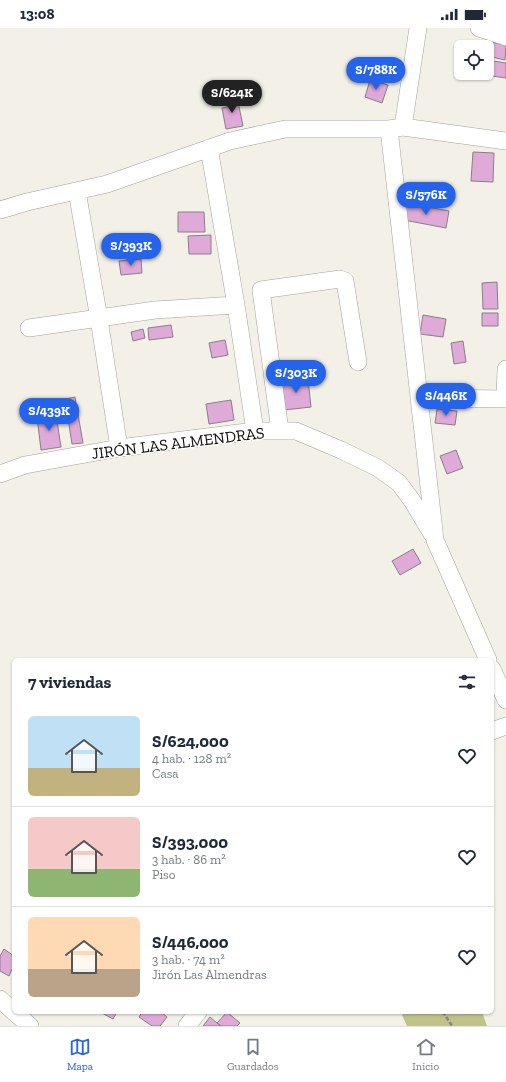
<!DOCTYPE html>
<html lang="es">
<meta charset="utf-8">
<style>
body{margin:0;font-family:"Zilla Slab",serif;background:#f2f2f3;color:#1f2937;height:100vh;display:flex;flex-direction:column;font-size:15px;white-space:nowrap}
*{box-sizing:border-box;margin:0}
p{font-size:13px;color:#747a83}
.icon{flex:none;width:22px;height:22px;fill:none;stroke:currentColor;stroke-width:2;stroke-linecap:round;stroke-linejoin:round}
.map{position:relative;flex:1;overflow:hidden}
.side{position:absolute;left:12px;top:630px;width:482px;height:356px;display:flex;flex-direction:column;background:#fff;border-radius:6px;box-shadow:0 1px 3px #0004}
.side>*{flex:none}
.controls{position:absolute;left:454px;top:12px;display:grid;gap:8px}
.controls a{display:grid;place-items:center;width:40px;height:40px;border-radius:6px;background:#fff;box-shadow:0 1px 3px #0004;font-size:20px}
.price{position:absolute;translate:-50% -34px;padding:0 9px;border-radius:14px;background:#2563eb;color:#fff;font-size:13px;line-height:26px;filter:drop-shadow(0 1px 2px #0008)}
.price::after{content:'';position:absolute;left:50%;top:24px;width:12px;height:9px;margin-left:-6px;background:inherit;clip-path:polygon(0 0,100% 0,50% 100%)}
.price.on{background:#222;color:#fff}
ul{padding:0;list-style:none}
li{display:flex;align-items:center;gap:12px;height:100px;padding:0 16px}
li+li{border-top:1px solid #e0e1e3}
li span{display:grid;place-items:center;flex:none;width:112px;height:80px;border-radius:6px;color:#555}
li>.icon{margin-inline-start:auto}
span .icon{width:48px;height:48px;fill:#fffc;stroke-width:1}
li b{font-size:17px}
h2{display:flex;justify-content:space-between;align-items:center;height:48px;padding:0 16px;font-size:17px}
.status{display:flex;justify-content:space-between;align-items:center;height:28px;padding:0 20px;background:#fff;direction:ltr}
.status svg{height:11px;fill:currentColor}
.menu{display:flex;justify-content:space-around;align-items:center;height:56px;border-top:1px solid #e0e1e3;background:#fff;font-size:11px;color:#747a83}
.menu a{display:grid;justify-items:center;gap:2px}
.menu .on{color:#2563eb}
.map>svg:first-child{display:block}
.green{fill:#bfc389}
.building{fill:#dfaad8;stroke:#878086}
.lines{fill:none;stroke-linecap:round;stroke-linejoin:round}
.minor-casing{stroke:#a4a29a;stroke-width:18}
.path{stroke:#878580;stroke-width:2.5;stroke-dasharray:4 2;stroke-linecap:butt}
.minor{stroke:#fff;stroke-width:17}
.labels{text-anchor:middle;dominant-baseline:central;stroke-width:3;stroke-linejoin:round;paint-order:stroke}
.street-label{font-size:16px;fill:#0e0d0b;stroke:#fff}
</style>
<div class="status"><b>13:08</b><svg viewBox="0 0 49 12"><path d="M0 12V9h3v3zM5 12V6h3v6zM10 12V3h3v9zM15 12V0h3v12zM26 1h20v11H26zM47 4h2v5h-2z"/></svg></div>
<div class="map">
<svg width="506" height="998" viewBox="0 0 506 998">
<rect width="100%" height="100%" fill="#f2f0e7"/>
<!-- green -->
<path class="green" d="M 405,984 L 482,984 L 487,998 L 407,998 L 402,987 Z"/>
<!-- building -->
<path class="building" d="M 464,13 L 475,14 L 475,19 L 463,19 Z
M 484,13 L 506,17 L 505,32 L 487,28 L 487,19 L 483,19 Z
M 487,32 L 506,35 L 506,50 L 479,46 L 479,45 L 487,45 Z
M 461,45 L 468,45 L 467,48 L 461,47 Z
M 370,52 L 388,57 L 382,75 L 365,69 Z
M 237,69 L 243,98 L 226,101 L 222,80 L 228,79 L 227,71 Z
M 473,124 L 494,125 L 493,154 L 471,153 Z
M 407,175 L 449,183 L 446,200 L 404,192 Z
M 178,184 L 204,184 L 205,204 L 178,204 Z
M 211,207 L 211,226 L 189,226 L 188,208 Z
M 141,231 L 142,245 L 121,247 L 119,233 Z
M 497,254 L 498,281 L 483,281 L 482,255 Z
M 482,285 L 498,285 L 498,298 L 482,298 Z
M 423,287 L 446,291 L 443,309 L 420,306 Z
M 171,297 L 173,309 L 149,312 L 148,300 Z
M 143,301 L 145,310 L 133,313 L 131,304 Z
M 225,312 L 228,327 L 212,330 L 209,315 Z
M 463,313 L 466,334 L 454,336 L 451,315 Z
M 308,351 L 311,379 L 284,382 L 281,354 Z
M 75,369 L 83,415 L 72,416 L 65,371 Z
M 231,372 L 234,392 L 209,396 L 206,376 Z
M 437,381 L 457,383 L 455,397 L 435,395 Z
M 56,387 L 61,419 L 41,422 L 37,389 Z
M 456,422 L 463,440 L 447,446 L 440,428 Z
M 413,521 L 421,535 L 400,547 L 392,533 Z
M 4,921 L 14,928 L 14,942 L 12,941 L 9,948 L 0,943 L 0,928 Z
M 100,984 L 117,984 L 113,991 Z
M 142,984 L 161,984 L 167,989 L 160,998 L 152,998 L 139,989 Z
M 227,984 L 240,995 L 237,998 L 221,998 L 217,995 Z
M 210,989 L 217,995 L 221,998 L 203,998 Z"/>
<g class="lines">
<!-- minor casing -->
<g class="minor-casing">
<path id="minor" d="M 479,0 L 506,9
M 403,99 L 418,0
M 389,101 L 435,512 L 488,632
M 209,120 L 236,277 L 255,403
M 77,163 L 99,291 L 119,420
M 0,182 L 27,174 L 107,156 L 230,113 L 285,101 L 389,101 L 403,99 L 506,113
M 29,300 L 155,282 L 236,277
M 419,370 L 505,371 L 506,341
M 280,403 L 261,262 L 340,251 L 345,253 L 358,334
M 0,446 L 25,437 L 119,420 L 255,403 L 296,403 L 341,422 L 378,440 L 399,455 L 413,474 L 432,506
M 492,641 L 506,672
M 492,703 L 506,698
M 0,971 L 14,984
M 14,984 L 30,998
M 187,998 L 198,984"/>
</g>
<!-- path -->
<path class="path" d="M 443,984 L 452,998"/>
<!-- minor -->
<use href="#minor" class="minor"/>
</g>
<g class="labels">
<!-- street labels -->
<g class="street-label">
<text transform="translate(178 415) rotate(-7)">JIRÓN LAS ALMENDRAS</text>
</g>
</g>
</svg>
<div class="controls">
<a><svg class="icon" aria-label="locate" viewBox="0 0 24 24"><circle cx="12" cy="12" r="6"/><path d="M12 2v4M12 18v4M2 12h4M18 12h4"/></svg></a>
</div>
<b class="price" style="left:376px;top:63px">S/788K</b>
<b class="price on" style="left:232px;top:86px">S/624K</b>
<b class="price" style="left:426px;top:188px">S/576K</b>
<b class="price" style="left:131px;top:239px">S/393K</b>
<b class="price" style="left:296px;top:366px">S/303K</b>
<b class="price" style="left:446px;top:389px">S/446K</b>
<b class="price" style="left:49px;top:404px">S/439K</b>
<section class="side">
<h2>7 viviendas<svg class="icon" aria-label="filters" viewBox="0 0 24 24"><path d="M4 7h16M4 17h16"/><circle cx="9" cy="7" r="2"/><circle cx="15" cy="17" r="2"/></svg></h2>
<ul>
<li><span style="background:linear-gradient(#bfe0f5 65%,#c2b280 0)"><svg class="icon" aria-label="home" viewBox="0 0 24 24"><path d="M3 11l9-7 9 7M6 9v11h12V9"/></svg></span><div><b>S/624,000</b><p>4 hab. · 128 m²</p><p>Casa</p></div><svg class="icon" aria-label="heart" viewBox="0 0 24 24"><path d="M12 20l-8-8c-3-5 5-10 8-4 3-6 11-1 8 4z"/></svg></li>
<li><span style="background:linear-gradient(#f6c9c9 65%,#8fb573 0)"><svg class="icon" aria-label="home" viewBox="0 0 24 24"><path d="M3 11l9-7 9 7M6 9v11h12V9"/></svg></span><div><b>S/393,000</b><p>3 hab. · 86 m²</p><p>Piso</p></div><svg class="icon" aria-label="heart" viewBox="0 0 24 24"><path d="M12 20l-8-8c-3-5 5-10 8-4 3-6 11-1 8 4z"/></svg></li>
<li><span style="background:linear-gradient(#ffd9b3 65%,#b9a48a 0)"><svg class="icon" aria-label="home" viewBox="0 0 24 24"><path d="M3 11l9-7 9 7M6 9v11h12V9"/></svg></span><div><b>S/446,000</b><p>3 hab. · 74 m²</p><p>Jirón Las Almendras</p></div><svg class="icon" aria-label="heart" viewBox="0 0 24 24"><path d="M12 20l-8-8c-3-5 5-10 8-4 3-6 11-1 8 4z"/></svg></li>
</ul>
</section>
</div>
<nav class="menu">
<a class="on"><svg class="icon" aria-label="map" viewBox="0 0 24 24"><path d="M3 6l6-2 6 2 6-2v14l-6 2-6-2-6 2zM9 4v14M15 6v14"/></svg>Mapa</a>
<a><svg class="icon" aria-label="saved" viewBox="0 0 24 24"><path d="M7 4h10v16l-5-4-5 4z"/></svg>Guardados</a>
<a><svg class="icon" aria-label="home" viewBox="0 0 24 24"><path d="M3 11l9-7 9 7M6 9v11h12V9"/></svg>Inicio</a>
</nav>
